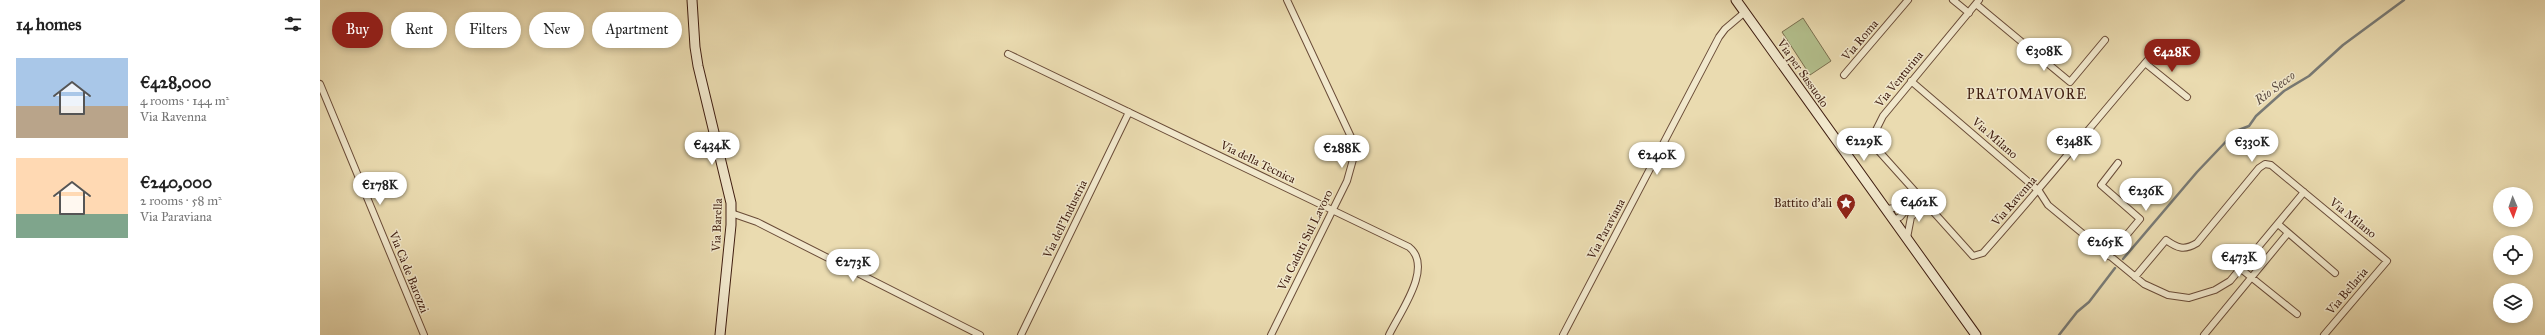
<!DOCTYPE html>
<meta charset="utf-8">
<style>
body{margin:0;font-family:"IM FELL Great Primer",serif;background:#f6f6f6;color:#222;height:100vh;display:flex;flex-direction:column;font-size:15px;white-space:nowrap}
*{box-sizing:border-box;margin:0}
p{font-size:13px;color:#767676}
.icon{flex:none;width:22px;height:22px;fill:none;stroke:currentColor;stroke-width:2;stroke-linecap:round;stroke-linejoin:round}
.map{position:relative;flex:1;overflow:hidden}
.panel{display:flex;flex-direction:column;background:#fff;width:320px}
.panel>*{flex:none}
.guide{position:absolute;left:12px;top:12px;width:380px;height:36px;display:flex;gap:8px}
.needle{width:26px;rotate:178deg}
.tools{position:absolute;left:2173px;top:187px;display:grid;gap:8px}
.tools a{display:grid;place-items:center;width:40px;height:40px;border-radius:50%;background:#fff;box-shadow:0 2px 6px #0003;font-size:20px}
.price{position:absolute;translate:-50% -34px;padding:0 9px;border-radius:14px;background:#fff;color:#222;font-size:13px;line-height:26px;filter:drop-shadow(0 1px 2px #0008)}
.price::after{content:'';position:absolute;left:50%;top:24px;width:12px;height:9px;margin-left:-6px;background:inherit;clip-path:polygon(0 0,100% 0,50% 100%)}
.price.active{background:#8f2418;color:#fff}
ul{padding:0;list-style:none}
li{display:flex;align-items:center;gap:12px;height:100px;padding:0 16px}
li span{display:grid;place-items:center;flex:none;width:112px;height:80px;border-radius:0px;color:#555}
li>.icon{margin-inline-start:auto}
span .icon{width:48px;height:48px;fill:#fffc;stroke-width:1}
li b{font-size:17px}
h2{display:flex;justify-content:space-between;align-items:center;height:48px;padding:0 16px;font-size:17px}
.pill{padding:0 14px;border-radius:18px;background:#fff;box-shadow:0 2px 6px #0003;font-size:14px;line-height:36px}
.pill.active{background:#8f2418;color:#fff}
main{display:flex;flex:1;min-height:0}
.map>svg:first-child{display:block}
.green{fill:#b4c18e;stroke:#7a6f4f}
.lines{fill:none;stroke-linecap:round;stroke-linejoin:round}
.stream{stroke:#787a75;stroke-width:2.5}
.street-casing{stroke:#6a4c38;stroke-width:8}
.secondary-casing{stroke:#3f1d10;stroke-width:11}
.street{stroke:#f1e8cc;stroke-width:6}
.secondary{stroke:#f1e8cc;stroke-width:9}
.labels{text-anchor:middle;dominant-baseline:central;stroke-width:3;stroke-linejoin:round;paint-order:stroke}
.street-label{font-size:12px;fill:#3f1d10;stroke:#f1e8cc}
.poi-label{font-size:12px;fill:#3f1d10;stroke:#f1e8cc;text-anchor:end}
.water-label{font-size:13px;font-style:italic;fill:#5c4c42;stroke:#f1e8cc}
.quarter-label{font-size:14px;letter-spacing:1px;fill:#3f1d10;stroke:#f1e8cc}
</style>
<main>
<section class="panel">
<h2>14 homes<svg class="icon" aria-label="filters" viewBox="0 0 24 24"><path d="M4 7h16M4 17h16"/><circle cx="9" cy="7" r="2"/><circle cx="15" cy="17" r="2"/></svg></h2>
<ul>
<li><span style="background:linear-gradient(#a9c7e8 60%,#b9a48a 0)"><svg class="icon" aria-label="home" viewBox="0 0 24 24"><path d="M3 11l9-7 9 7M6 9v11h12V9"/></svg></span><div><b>€428,000</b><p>4 rooms · 144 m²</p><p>Via Ravenna</p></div></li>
<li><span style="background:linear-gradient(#ffd9b3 70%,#7fa58c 0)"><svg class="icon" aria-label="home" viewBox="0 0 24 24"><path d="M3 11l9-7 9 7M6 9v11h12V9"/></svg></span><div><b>€240,000</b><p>2 rooms · 58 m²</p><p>Via Paraviana</p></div></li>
</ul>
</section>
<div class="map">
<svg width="2225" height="335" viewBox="0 0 2225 335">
<rect width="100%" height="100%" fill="#eadbb0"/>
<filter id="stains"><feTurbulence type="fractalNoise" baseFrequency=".005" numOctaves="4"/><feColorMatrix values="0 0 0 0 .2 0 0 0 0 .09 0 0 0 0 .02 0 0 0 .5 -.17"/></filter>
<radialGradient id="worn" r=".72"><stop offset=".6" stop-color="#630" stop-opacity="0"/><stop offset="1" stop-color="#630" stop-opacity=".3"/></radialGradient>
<!-- green -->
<path class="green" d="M 1483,18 L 1511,61 L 1490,75 L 1462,32 Z"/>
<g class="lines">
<!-- stream -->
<path class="stream" d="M 1803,259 L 1877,172 L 1916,131 L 1929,126 L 1936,116 L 1964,91 L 1989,76 L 2023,45 L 2084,0
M 1739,335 L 1757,312 L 1769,302 L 1795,268"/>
<!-- street casing -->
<g class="street-casing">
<path id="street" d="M 1633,0 L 1649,13
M 1659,0 L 1563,116 L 1554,134 L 1556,148 L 1653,256 L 1663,253 C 1723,186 1779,116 1838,48
M 1656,4 L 1750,82 L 1785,40
M 688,54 L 1089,247 C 1114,267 1080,312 1069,335
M 1825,63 L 1867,97
M 1524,75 L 1588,0
M 1591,81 L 1719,191 L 1728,205 L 1824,284 L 1848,295 L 1869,298 L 1895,290 L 1910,281 L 1984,192
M 0,84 L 104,335
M 1567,209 L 1588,206
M 411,213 L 437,222 L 660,335
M 1574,220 L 1580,217 L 1598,196
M 1958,224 L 2015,273
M 1587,238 L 1591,217 L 1606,205
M 1789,256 L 1820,219 L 1781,185 L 1798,163
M 1921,269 L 1977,314
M 1815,277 L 1846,240 C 1857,248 1864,251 1877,243 L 1939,168 L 1945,164 L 1951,165 L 2067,261 L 2004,335
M 701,335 L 809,112
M 951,335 L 1027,181 L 1034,156 L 1031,137 L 967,0
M 1243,335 L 1399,37 L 1405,29 L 1425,12
M 1884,335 L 1968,233"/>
</g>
<!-- secondary casing -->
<g class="secondary-casing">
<path id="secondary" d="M 372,0 L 375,47 L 378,66 L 411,203 L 411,225 L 400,335
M 1416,0 L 1656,335"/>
</g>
<!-- street -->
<use href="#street" class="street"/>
<!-- secondary -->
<use href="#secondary" class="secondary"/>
</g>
<!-- icons -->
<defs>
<g id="sight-pin" transform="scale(1)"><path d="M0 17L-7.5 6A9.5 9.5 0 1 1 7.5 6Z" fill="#8f2418" stroke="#f1e8cc"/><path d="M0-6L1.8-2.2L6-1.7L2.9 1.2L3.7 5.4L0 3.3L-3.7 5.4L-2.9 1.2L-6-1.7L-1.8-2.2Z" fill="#fff"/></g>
</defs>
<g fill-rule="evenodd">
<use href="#sight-pin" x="1526" y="203"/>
</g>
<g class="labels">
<!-- street labels -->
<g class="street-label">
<text transform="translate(1540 40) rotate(-50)">Via Roma</text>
<text transform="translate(1483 73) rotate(55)">Via per Sassuolo</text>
<text transform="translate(1579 79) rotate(-51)">Via Venturina</text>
<text transform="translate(1675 138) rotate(41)">Via Milano</text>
<text transform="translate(938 162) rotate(26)">Via della Tecnica</text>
<text transform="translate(1694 201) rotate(-49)">Via Ravenna</text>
<text transform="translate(2033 218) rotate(39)">Via Milano</text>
<text transform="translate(745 219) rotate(-64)">Via dell’Industria</text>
<text transform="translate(397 225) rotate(-88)">Via Barella</text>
<text transform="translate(1286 229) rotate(-62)">Via Paraviana</text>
<text transform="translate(985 240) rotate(-64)">Via Caduti Sul Lavoro</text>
<text transform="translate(89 272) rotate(68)">Via Cà de Barozzi</text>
<text transform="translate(2027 291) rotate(-50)">Via Bellaria</text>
</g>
<!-- poi labels -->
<g class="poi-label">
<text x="1512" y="203">Battito d'ali</text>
</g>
<!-- water labels -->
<g class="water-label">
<text transform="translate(1955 88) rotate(-37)">Rio Secco</text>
</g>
<!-- quarter labels -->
<g class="quarter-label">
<text x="1707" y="94">PRATOMAVORE</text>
</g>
</g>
<rect width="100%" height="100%" filter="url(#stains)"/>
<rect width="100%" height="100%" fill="url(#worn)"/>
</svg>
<div class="tools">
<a><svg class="needle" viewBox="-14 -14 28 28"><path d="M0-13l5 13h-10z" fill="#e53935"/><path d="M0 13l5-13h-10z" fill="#767676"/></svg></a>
<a><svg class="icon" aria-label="locate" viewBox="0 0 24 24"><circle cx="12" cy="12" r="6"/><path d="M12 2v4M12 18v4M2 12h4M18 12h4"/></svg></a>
<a><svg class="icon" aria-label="layers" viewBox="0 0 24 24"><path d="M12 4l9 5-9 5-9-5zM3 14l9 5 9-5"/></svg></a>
</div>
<b class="price" style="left:1724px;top:72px">€308K</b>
<b class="price active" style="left:1852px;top:73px">€428K</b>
<b class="price" style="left:1544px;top:162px">€229K</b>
<b class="price" style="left:1754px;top:162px">€348K</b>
<b class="price" style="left:1932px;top:163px">€330K</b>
<b class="price" style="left:392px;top:166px">€434K</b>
<b class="price" style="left:1022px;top:169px">€288K</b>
<b class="price" style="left:1337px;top:176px">€240K</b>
<b class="price" style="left:60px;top:206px">€178K</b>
<b class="price" style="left:1826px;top:212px">€236K</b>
<b class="price" style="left:1599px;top:223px">€462K</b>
<b class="price" style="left:1785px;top:263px">€265K</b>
<b class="price" style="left:1919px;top:278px">€473K</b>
<b class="price" style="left:533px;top:283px">€273K</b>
<div class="guide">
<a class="pill active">Buy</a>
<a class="pill">Rent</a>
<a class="pill">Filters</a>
<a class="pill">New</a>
<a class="pill">Apartment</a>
</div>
</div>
</main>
